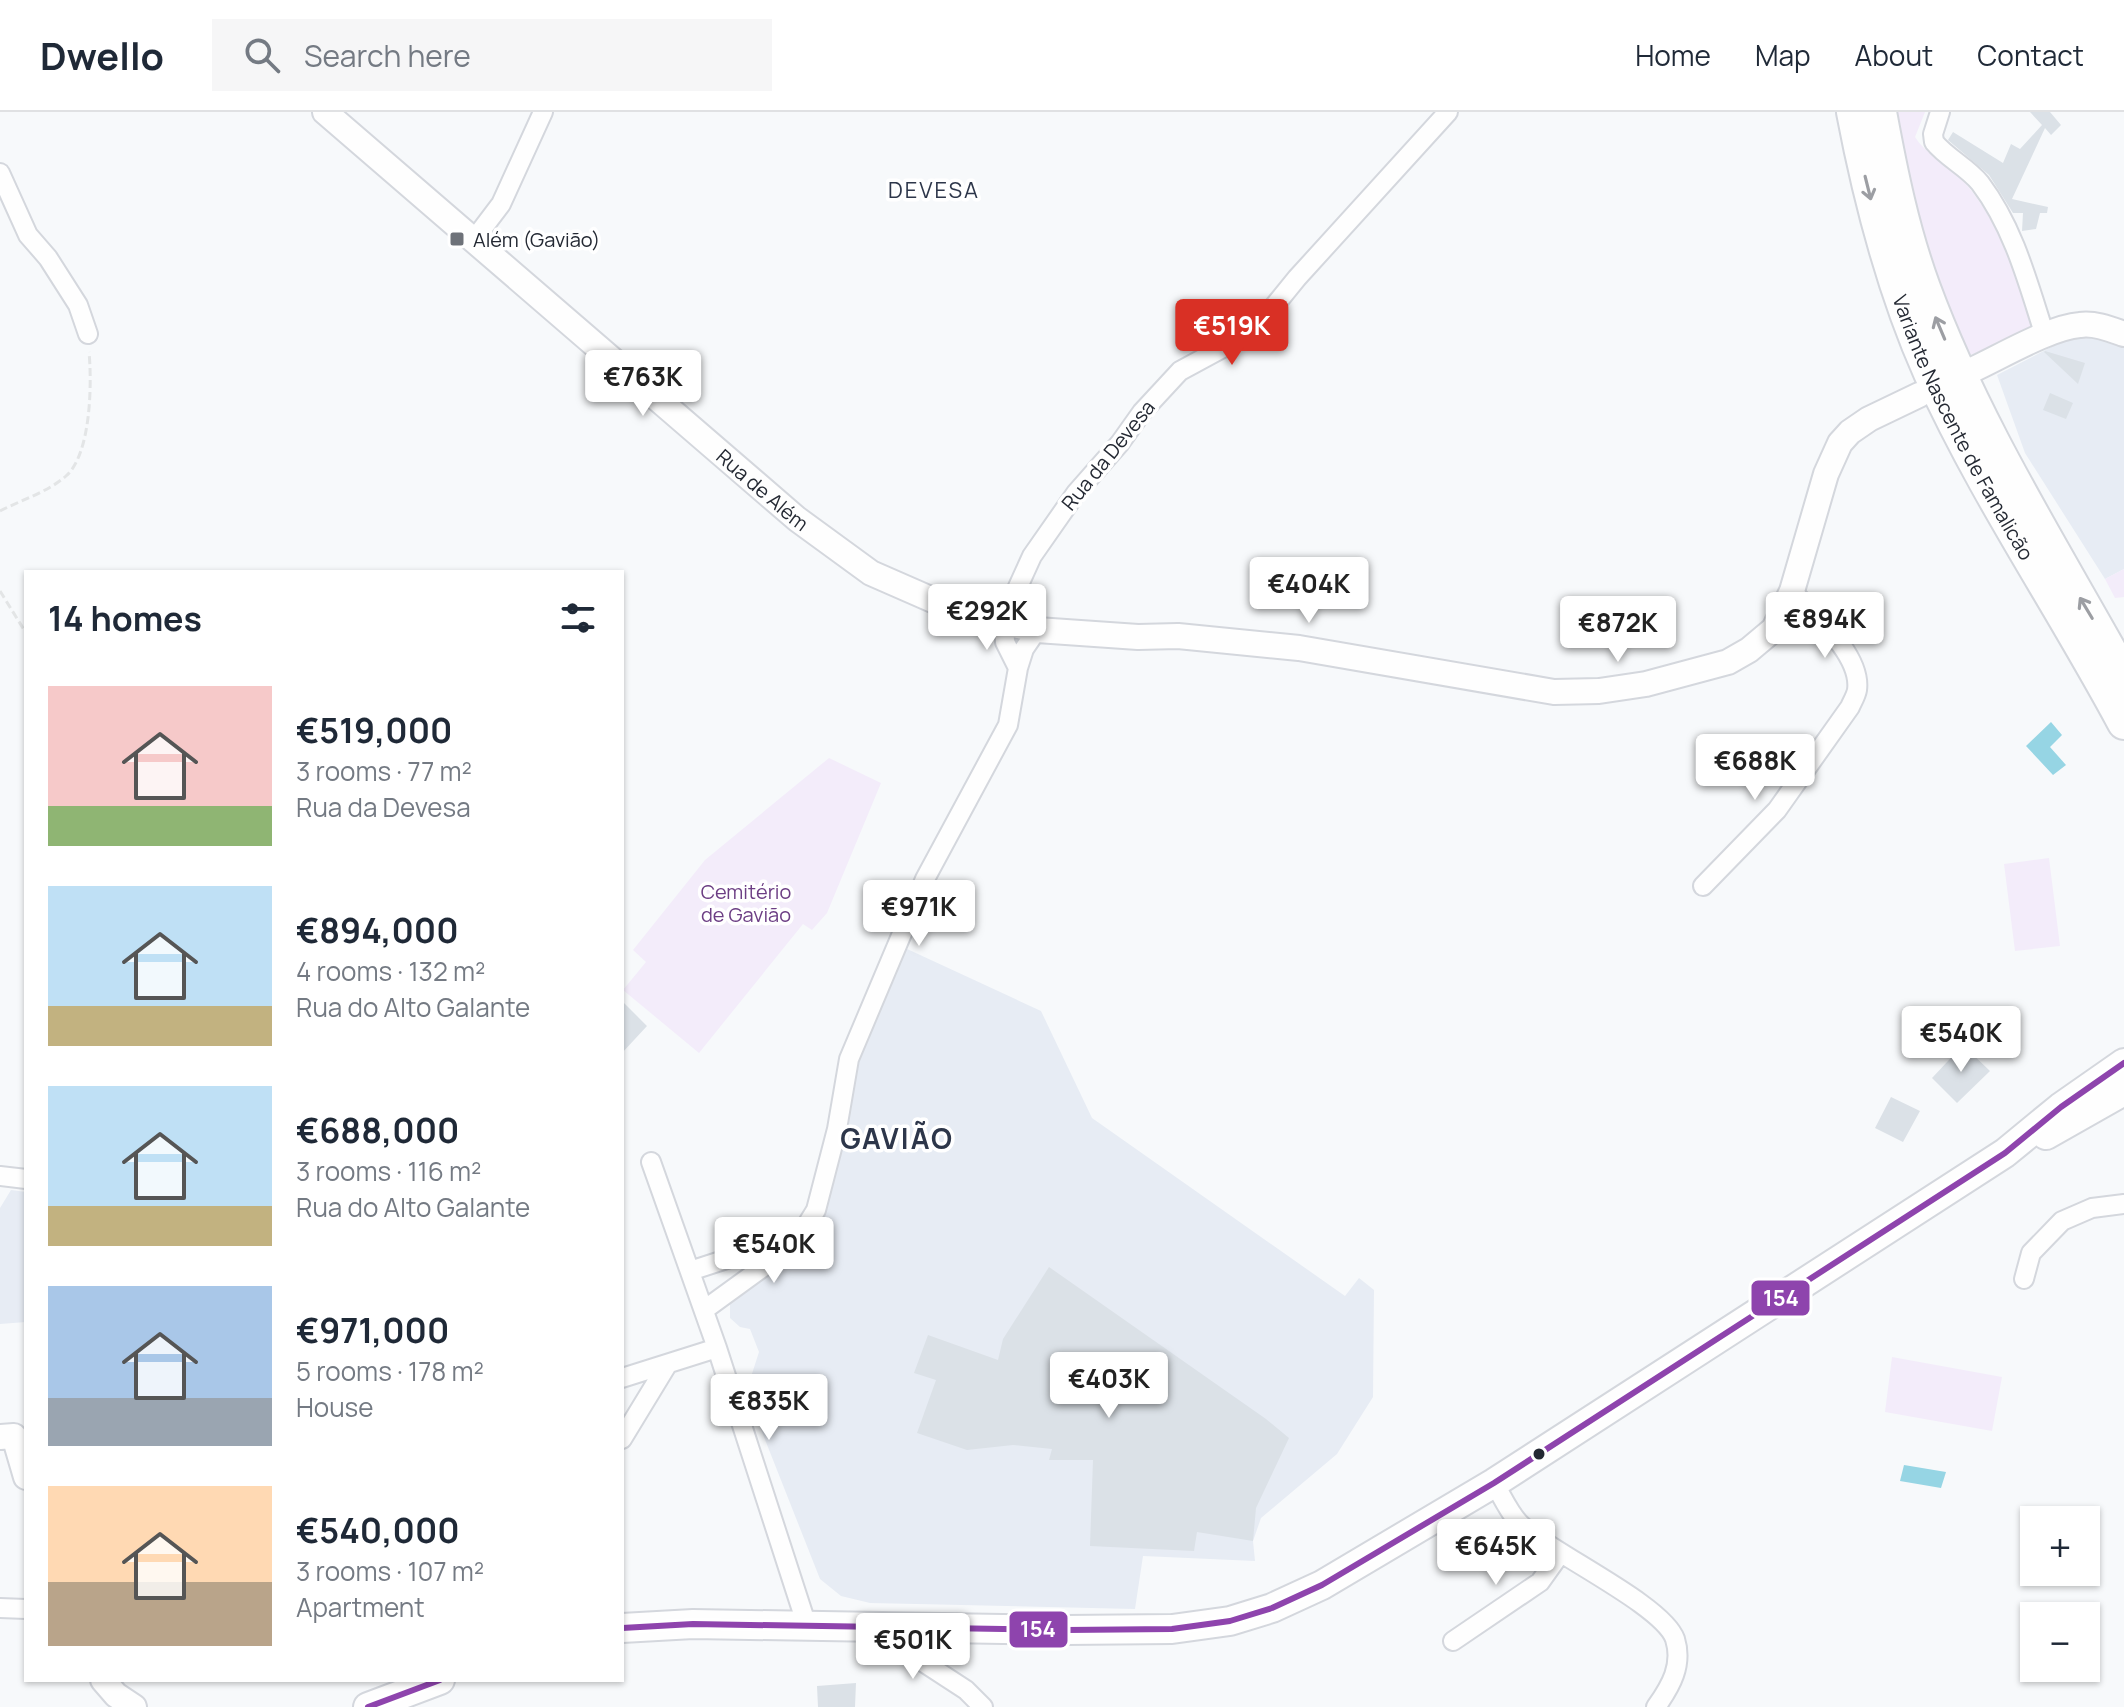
<!DOCTYPE html>
<meta charset="utf-8">
<style>
body{margin:0;font-family:Manrope,sans-serif;background:#f6f6f7;color:#1f2937;height:100vh;display:flex;flex-direction:column;font-size:30px;white-space:nowrap}
*{box-sizing:border-box;margin:0}
p{font-size:26px;color:#747a83}
.icon{flex:none;width:44px;height:44px;fill:none;stroke:currentColor;stroke-width:2;stroke-linecap:round;stroke-linejoin:round}
.map{position:relative;flex:1;overflow:hidden}
.drawer{position:absolute;left:24px;top:458px;width:600px;height:1112px;display:flex;flex-direction:column;background:#fff;border-radius:0px;box-shadow:0 2px 6px #0004}
.drawer>*{flex:none}
.buttons{position:absolute;left:2020px;top:1394px;display:grid;gap:16px}
.buttons a{display:grid;place-items:center;width:80px;height:80px;border-radius:0px;background:#fff;box-shadow:0 2px 6px #0004;font-size:40px}
.price{position:absolute;translate:-50% -68px;padding:0 18px;border-radius:8px;background:#fff;color:#222;font-size:26px;line-height:52px;filter:drop-shadow(0 2px 4px #0008)}
.price::after{content:'';position:absolute;left:50%;top:48px;width:24px;height:18px;margin-left:-12px;background:inherit;clip-path:polygon(0 0,100% 0,50% 100%)}
.price.current{background:#d93025;color:#fff}
ul{padding:0;list-style:none}
li{display:flex;align-items:center;gap:24px;height:200px;padding:0 24px}
li span{display:grid;place-items:center;flex:none;width:224px;height:160px;border-radius:0px;color:#555}
li>.icon{margin-inline-start:auto}
span .icon{width:96px;height:96px;fill:#fffc;stroke-width:1}
li b{font-size:34px}
h2{display:flex;justify-content:space-between;align-items:center;height:96px;padding:0 24px;font-size:34px}
header{display:flex;align-items:center;gap:48px;box-sizing:border-box;height:112px;padding:0 40px;background:#fff;border-bottom:2px solid #e0e1e3}
header strong{font-size:38px}
nav{display:flex;gap:44px;margin-inline-start:auto;font-size:28px}
.search{width:560px;height:72px;background:#f6f6f7;display:flex;align-items:center;gap:20px;box-sizing:border-box;padding:0 28px;border-radius:0px;color:#747a83;font-size:30px}
.map>svg:first-child{display:block}
.built{fill:#e7ecf4}
.green{fill:#f3ecfa}
.water{fill:#96d5e4}
.building{fill:#dbe1e7}
.lines{fill:none;stroke-linecap:round;stroke-linejoin:round}
.street-casing{stroke:#d4d7dd;stroke-width:22}
.secondary-casing{stroke:#d4d7dd;stroke-width:28}
.primary-casing{stroke:#d4d7dd;stroke-width:32}
.highway-casing{stroke:#d4d7dd;stroke-width:36}
.path{stroke:#e3e5e6;stroke-width:3;stroke-dasharray:8 4;stroke-linecap:butt}
.street{stroke:#fefefe;stroke-width:18}
.secondary{stroke:#fefefe;stroke-width:24}
.primary{stroke:#fefefe;stroke-width:28}
.highway{stroke:#fefefe;stroke-width:32}
.bus-1-casing{stroke:#fff;stroke-width:12}
.bus-1{stroke:#8e44ad;stroke-width:6}
.oneway{stroke:#9c9ea3}
.poi-dot{fill:#6e7279;stroke:#fff;stroke-width:3}
.bus-dot{fill:#242933;stroke:#fff;stroke-width:3}
.labels{text-anchor:middle;dominant-baseline:central;stroke-width:7;stroke-linejoin:round;paint-order:stroke}
.poi-label{font-size:20px;fill:#242933;stroke:#fff;text-anchor:start}
.street-label{font-size:20px;fill:#242933;stroke:#fff}
.park-label{font-size:20px;fill:#6c3e84;stroke:#fff}
.neighbourhood-label{font-size:22px;letter-spacing:2px;fill:#2d364a;stroke:#fff}
.district-label{font-size:28px;font-weight:bold;letter-spacing:2px;fill:#2d364a;stroke:#fff}
.line-badge{stroke:#fff;stroke-width:3}
.badge-label{font-size:22px;text-anchor:middle;font-weight:bold;fill:#fff}
</style>
<header>
<strong>Dwello</strong>
<div class="search"><svg class="icon" aria-label="search" viewBox="0 0 24 24"><circle cx="10" cy="10" r="6"/><path d="M15 15l6 6"/></svg>Search here</div>
<nav><a>Home</a><a>Map</a><a>About</a><a>Contact</a></nav>
</header>
<div class="map">
<svg width="2124" height="1595" viewBox="0 0 2124 1595">
<rect width="100%" height="100%" fill="#f7f9fb"/>
<!-- built -->
<path class="built" d="M 2091,223 L 2124,229 L 2124,457 L 2105,467 L 2025,341 L 1997,263 L 2059,231 Z
M 905,836 L 1041,899 L 1092,1006 L 1345,1184 L 1359,1166 L 1374,1178 L 1373,1285 L 1337,1342 L 1261,1406 L 1253,1429 L 1255,1449 L 1143,1444 L 1135,1497 L 870,1491 L 841,1484 L 820,1467 L 751,1292 L 749,1271 L 759,1240 L 750,1217 L 740,1215 L 730,1206 L 730,1191 L 816,1122 L 832,1078 L 854,961 Z
M 11,1078 L 26,1080 L 26,1210 L 0,1212 L 0,1096 Z"/>
<!-- green -->
<path class="green" d="M 1887,0 L 1925,0 L 1915,25 C 1925,41 1943,49 1957,62 C 1998,104 2017,164 2035,219 L 1970,243 L 1934,179 Z
M 2124,457 L 2124,485 L 2115,486 L 2105,467 Z
M 829,646 L 881,671 L 827,801 L 812,818 L 803,812 L 699,941 L 623,878 L 646,850 L 633,838 L 705,748 Z
M 2049,746 L 2060,834 L 2015,839 L 2004,752 Z
M 1892,1245 L 2002,1265 L 1992,1319 L 1885,1300 Z"/>
<!-- water -->
<path class="water" d="M 2051,610 L 2062,623 L 2050,635 L 2066,653 L 2053,663 L 2026,634 Z
M 1904,1353 L 1946,1360 L 1941,1376 L 1900,1369 Z"/>
<!-- building -->
<path class="building" d="M 2030,0 L 2050,0 L 2061,13 L 2051,23 L 2045,16 L 2012,87 L 2048,95 L 2047,101 L 2040,101 L 2036,117 L 2022,119 L 2023,101 L 2013,101 L 1989,63 L 1948,28 L 1953,20 L 2003,51 L 2011,32 L 2020,37 L 2042,13 Z
M 2045,239 L 2085,251 L 2078,272 L 2044,240 Z
M 2050,281 L 2073,291 L 2066,307 L 2043,298 Z
M 622,889 L 647,914 L 622,941 Z
M 1963,933 L 1990,959 L 1957,991 L 1932,966 Z
M 1891,985 L 1920,999 L 1903,1030 L 1875,1016 Z
M 1049,1155 L 1266,1307 L 1289,1326 L 1256,1396 L 1253,1429 L 1197,1420 L 1194,1439 L 1090,1434 L 1093,1348 L 1049,1348 L 1052,1337 L 1013,1333 L 967,1338 L 917,1321 L 936,1268 L 914,1261 L 928,1223 L 998,1248 L 1003,1227 Z
M 856,1571 L 855,1595 L 818,1595 L 817,1574 Z"/>
<g class="lines">
<!-- street casing -->
<g class="street-casing">
<path id="street" d="M 1940,0 L 1933,22 L 1934,30 C 1947,46 1967,55 1980,71 C 2014,116 2028,171 2045,224
M 0,61 L 28,123 L 48,146 L 78,193 L 88,222
M 473,129 L 501,92 L 543,0
M 1004,511 L 1005,530 L 1018,556
M 1015,513 L 1017,477 L 1032,444 L 1076,381 L 1120,331 L 1142,300 L 1180,259 L 1241,226 L 1262,209 L 1297,166 L 1448,0
M 1703,774 L 1777,698 L 1850,595 C 1852,590 1856,584 1857,578 C 1862,543 1813,502 1792,479
M 651,1050 L 717,1236 L 807,1514
M 0,1064 L 26,1067
M 690,1159 L 776,1131 L 796,1122
M 2024,1167 L 2031,1141 L 2062,1109 L 2092,1096 L 2124,1092
M 704,1198 L 795,1132 L 816,1098 L 837,1017 L 849,947 L 925,767 L 1008,613 L 1018,556 L 1024,537 L 1037,518
M 622,1266 L 717,1236
M 622,1327 L 667,1253
M 1494,1371 C 1502,1384 1510,1403 1521,1413 C 1553,1442 1663,1493 1675,1527 C 1683,1553 1671,1574 1656,1595
M 0,1496 L 26,1497
M 875,1515 L 900,1535 L 966,1578 L 983,1595
M 1453,1529 L 1540,1470 L 1560,1442"/>
</g>
<!-- secondary casing -->
<g class="secondary-casing">
<g id="secondary">
<path id="s1" d="M 325,0 L 797,407 L 871,461 L 935,489 L 1004,511 L 1037,518 L 1138,525 L 1178,524 L 1299,536 L 1554,580 L 1599,579 L 1646,572 L 1728,550 L 1749,538 L 1774,517 L 1792,479 L 1826,362 L 1840,331 L 1850,320 L 1869,307 L 1919,283"/>
<path d="M 1974,257 C 2002,244 2051,215 2080,213 C 2095,211 2110,217 2124,222"/>
<path d="M 0,1325 L 14,1324 L 26,1365"/>
<path d="M 103,1568 L 116,1583 L 134,1595"/>
</g>
</g>
<!-- primary casing -->
<g class="primary-casing">
<path id="primary" d="M 2046,1023 L 2124,979
M 622,1516 L 693,1512 L 1066,1518 L 1172,1517 L 1230,1509 L 1272,1496 L 1322,1473 L 1494,1371 L 2005,1041 L 2061,995 L 2124,951
M 368,1595 L 440,1568"/>
</g>
<!-- highway casing -->
<g class="highway-casing">
<g id="highway">
<path id="s2" d="M 1853,0 C 1870,89 1893,178 1930,261 C 1985,383 2061,493 2124,611"/>
<path d="M 1880,0 C 1891,60 1903,119 1924,176 C 1975,314 2054,437 2124,564"/>
</g>
</g>
<!-- path -->
<path class="path" d="M 0,399 C 21,388 48,380 66,364 C 91,342 92,272 89,240
M 0,479 L 26,521"/>
<!-- street -->
<use href="#street" class="street"/>
<!-- secondary -->
<use href="#secondary" class="secondary"/>
<!-- primary -->
<use href="#primary" class="primary"/>
<!-- highway -->
<use href="#highway" class="highway"/>
<!-- bus-1 casing -->
<g class="bus-1-casing">
<path id="bus-1" d="M 622,1516 L 693,1512 L 1066,1518 L 1172,1517 L 1230,1509 L 1272,1496 L 1322,1473 L 1494,1371 L 2005,1041 L 2061,995 L 2124,951
M 368,1595 L 440,1568"/>
</g>
<!-- bus-1 -->
<use href="#bus-1" class="bus-1"/>
</g>
<!-- one-way arrows -->
<defs><path id="oneway-shaft" d="M-6 0H5M1.5-3L5.5 0L1.5 3" fill="none" stroke-width="1.6" stroke-linecap="round" stroke-linejoin="round" transform="scale(2)"/></defs>
<g class="oneway">
<use href="#oneway-shaft" transform="translate(1868 76) rotate(76)"/>
<use href="#oneway-shaft" transform="translate(1940 216) rotate(-113)"/>
<use href="#oneway-shaft" transform="translate(2086 496) rotate(-121)"/>
</g>
<!-- markers -->
<rect class="poi-dot" x="449" y="119" width="16" height="16" rx="4"/>
<circle class="bus-dot" cx="1539" cy="1342" r="7"/>
<g class="labels">
<!-- poi labels -->
<g class="poi-label">
<text x="473" y="127">Além (Gavião)</text>
</g>
<!-- street labels -->
<g class="street-label">
<text stroke="none"><textPath href="#s2" startOffset="336">Variante Nascente de Famalicão</textPath></text>
<text transform="translate(1108 343) rotate(-51)">Rua da Devesa</text>
<text stroke="none"><textPath href="#s1" startOffset="578">Rua de Além</textPath></text>
</g>
<!-- park labels -->
<g class="park-label">
<text x="746" y="779">Cemitério<tspan x="746" dy="23">de Gavião</tspan></text>
</g>
<!-- neighbourhood labels -->
<g class="neighbourhood-label">
<text x="934" y="78">DEVESA</text>
</g>
<!-- district labels -->
<g class="district-label">
<text x="897" y="1026">GAVIÃO</text>
</g>
</g>
<g class="line-badge">
<rect x="1750" y="1167" width="61" height="38" rx="8" fill="#8e44ad"/>
<rect x="1008" y="1498" width="61" height="39" rx="8" fill="#8e44ad"/>
</g>
<g class="badge-label">
<text x="1781" y="1194">154</text>
<text x="1038" y="1525">154</text>
</g>
</svg>
<div class="buttons">
<a>+</a>
<a>−</a>
</div>
<b class="price current" style="left:1232px;top:255px">€519K</b>
<b class="price" style="left:643px;top:306px">€763K</b>
<b class="price" style="left:1309px;top:513px">€404K</b>
<b class="price" style="left:987px;top:540px">€292K</b>
<b class="price" style="left:1825px;top:548px">€894K</b>
<b class="price" style="left:1618px;top:552px">€872K</b>
<b class="price" style="left:1755px;top:690px">€688K</b>
<b class="price" style="left:919px;top:836px">€971K</b>
<b class="price" style="left:1961px;top:962px">€540K</b>
<b class="price" style="left:774px;top:1173px">€540K</b>
<b class="price" style="left:1109px;top:1308px">€403K</b>
<b class="price" style="left:769px;top:1330px">€835K</b>
<b class="price" style="left:1496px;top:1475px">€645K</b>
<b class="price" style="left:913px;top:1569px">€501K</b>
<section class="drawer">
<h2>14 homes<svg class="icon" aria-label="filters" viewBox="0 0 24 24"><path d="M4 7h16M4 17h16"/><circle cx="9" cy="7" r="2"/><circle cx="15" cy="17" r="2"/></svg></h2>
<ul>
<li><span style="background:linear-gradient(#f6c9c9 75%,#8fb573 0)"><svg class="icon" aria-label="home" viewBox="0 0 24 24"><path d="M3 11l9-7 9 7M6 9v11h12V9"/></svg></span><div><b>€519,000</b><p>3 rooms · 77 m²</p><p>Rua da Devesa</p></div></li>
<li><span style="background:linear-gradient(#bfe0f5 75%,#c2b280 0)"><svg class="icon" aria-label="home" viewBox="0 0 24 24"><path d="M3 11l9-7 9 7M6 9v11h12V9"/></svg></span><div><b>€894,000</b><p>4 rooms · 132 m²</p><p>Rua do Alto Galante</p></div></li>
<li><span style="background:linear-gradient(#bfe0f5 75%,#c2b280 0)"><svg class="icon" aria-label="home" viewBox="0 0 24 24"><path d="M3 11l9-7 9 7M6 9v11h12V9"/></svg></span><div><b>€688,000</b><p>3 rooms · 116 m²</p><p>Rua do Alto Galante</p></div></li>
<li><span style="background:linear-gradient(#a9c7e8 70%,#9aa5b1 0)"><svg class="icon" aria-label="home" viewBox="0 0 24 24"><path d="M3 11l9-7 9 7M6 9v11h12V9"/></svg></span><div><b>€971,000</b><p>5 rooms · 178 m²</p><p>House</p></div></li>
<li><span style="background:linear-gradient(#ffd9b3 60%,#b9a48a 0)"><svg class="icon" aria-label="home" viewBox="0 0 24 24"><path d="M3 11l9-7 9 7M6 9v11h12V9"/></svg></span><div><b>€540,000</b><p>3 rooms · 107 m²</p><p>Apartment</p></div></li>
</ul>
</section>
</div>
